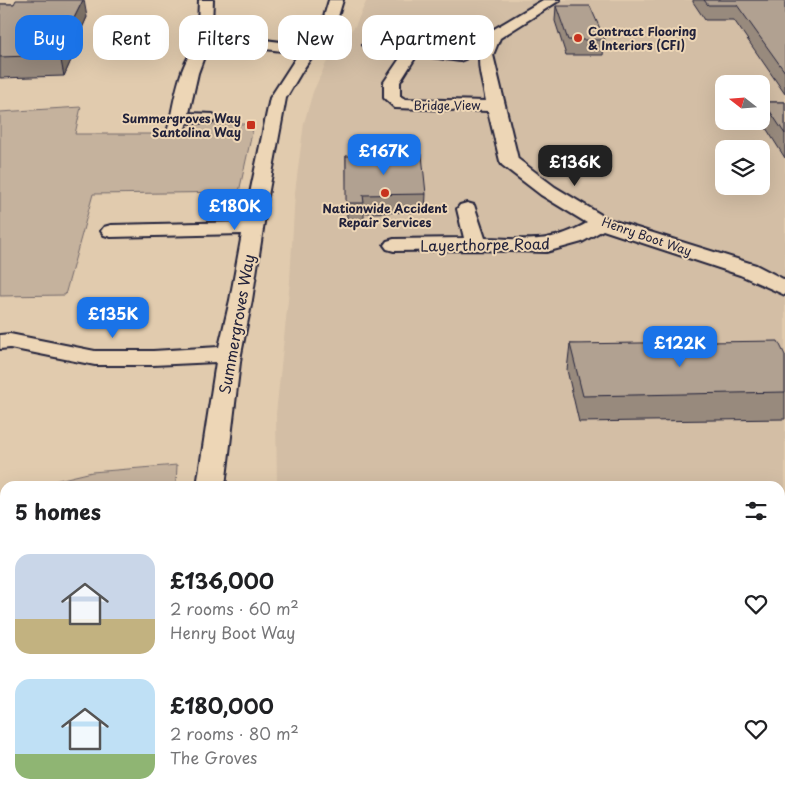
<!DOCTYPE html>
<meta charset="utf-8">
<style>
body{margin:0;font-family:"Playpen Sans",sans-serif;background:#f6f6f6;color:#202124;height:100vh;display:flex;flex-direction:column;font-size:19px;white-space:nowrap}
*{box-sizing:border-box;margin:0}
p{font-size:16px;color:#757577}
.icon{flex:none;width:28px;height:28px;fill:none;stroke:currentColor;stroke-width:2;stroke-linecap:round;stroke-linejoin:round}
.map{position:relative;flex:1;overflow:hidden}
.drawer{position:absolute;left:0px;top:481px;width:785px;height:321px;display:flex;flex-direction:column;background:#fff;border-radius:15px 15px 0 0;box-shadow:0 5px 20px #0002}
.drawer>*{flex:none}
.banner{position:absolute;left:15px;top:15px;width:500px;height:45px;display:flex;gap:10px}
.needle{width:32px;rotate:287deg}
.fabs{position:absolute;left:715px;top:75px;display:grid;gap:10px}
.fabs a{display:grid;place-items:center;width:55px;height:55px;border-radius:10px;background:#fff;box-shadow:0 5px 20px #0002;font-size:25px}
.price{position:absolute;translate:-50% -42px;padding:0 11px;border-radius:10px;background:#1a73e8;color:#fff;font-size:16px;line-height:32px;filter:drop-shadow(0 1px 2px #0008)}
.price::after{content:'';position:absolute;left:50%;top:30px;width:15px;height:11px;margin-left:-8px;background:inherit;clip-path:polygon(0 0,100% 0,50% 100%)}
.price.active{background:#222;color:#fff}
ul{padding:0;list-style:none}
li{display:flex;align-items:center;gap:15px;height:125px;padding:0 15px}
li span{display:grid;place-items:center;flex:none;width:140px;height:100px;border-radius:15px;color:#555}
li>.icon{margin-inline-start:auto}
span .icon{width:60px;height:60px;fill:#fffc;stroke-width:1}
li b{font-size:21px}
h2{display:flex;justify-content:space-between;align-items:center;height:60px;padding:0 15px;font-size:21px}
.tag{padding:0 18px;border-radius:15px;background:#fff;box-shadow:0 5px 20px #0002;font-size:18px;line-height:45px}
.tag.active{background:#1a73e8;color:#fff}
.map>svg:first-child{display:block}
.built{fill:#d3bea5;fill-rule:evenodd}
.green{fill:#c5b29d;stroke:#746a6c}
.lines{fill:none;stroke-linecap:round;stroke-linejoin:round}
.minor-casing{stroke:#22223b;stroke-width:4}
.minor{fill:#edd6b6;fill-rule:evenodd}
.wall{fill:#988a7d;stroke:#22223b}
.shaded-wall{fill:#7c7166;stroke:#22223b}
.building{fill:#b1a191;stroke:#22223b}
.poi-dot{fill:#c8321e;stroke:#edd6b6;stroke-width:2}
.labels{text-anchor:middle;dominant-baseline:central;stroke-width:4;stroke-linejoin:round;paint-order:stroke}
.far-poi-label{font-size:12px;font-weight:bold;fill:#22223b;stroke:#edd6b6;text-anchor:start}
.far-street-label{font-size:12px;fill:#22223b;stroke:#edd6b6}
.street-label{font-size:15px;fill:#22223b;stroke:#edd6b6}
</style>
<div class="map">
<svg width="785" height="802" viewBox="0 0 785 802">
<rect width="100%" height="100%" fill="#e1cbae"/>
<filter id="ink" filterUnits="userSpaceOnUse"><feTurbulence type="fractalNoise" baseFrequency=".02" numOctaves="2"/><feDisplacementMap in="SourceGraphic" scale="10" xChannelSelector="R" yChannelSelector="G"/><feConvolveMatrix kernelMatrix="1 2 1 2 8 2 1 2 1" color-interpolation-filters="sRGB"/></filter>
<g filter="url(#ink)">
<!-- built -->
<path class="built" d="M 367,0 L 785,0 L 785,802 L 343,802 L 342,798 L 780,798 L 780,486 L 277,486 L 276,414 L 290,281 L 295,192 L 304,123 L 313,92 L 328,59 L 355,26 ZM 724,84 L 761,84 L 761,121 L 724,121 ZM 724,149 L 761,149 L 761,186 L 724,186 Z"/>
<!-- green -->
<path class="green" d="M 81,107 L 75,134 L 190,134 L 196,124 L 254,124 L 239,192 L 93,194 L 65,295 L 0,296 L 0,112 Z
M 177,465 L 176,486 L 33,486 L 92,472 Z
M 5,497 L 5,626 L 0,626 L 0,499 Z
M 278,798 L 342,798 L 343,802 L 277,802 Z"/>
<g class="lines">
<!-- minor casing -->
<g class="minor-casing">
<path id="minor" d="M 199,0 L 213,0 L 212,25 L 225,35 L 305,45 L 323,20 L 329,0 L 343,0 L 337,20 L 302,71 L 286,98 L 269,190 L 252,300 L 241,354 L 225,486 L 197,486 L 216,362 L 153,365 L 95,365 L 10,348 L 0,349 L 0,335 L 10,334 L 95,351 L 153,351 L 219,347 L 230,300 L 242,234 L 111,237 L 104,235 L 101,231 L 104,227 L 111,225 L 244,222 L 270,98 L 299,53 L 222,44 L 210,49 L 205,54 L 198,73 L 189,113 L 213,114 L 216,118 L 213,122 L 187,123 L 183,133 L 177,134 L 171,133 L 168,129 C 175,102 179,50 208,38 L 198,26 Z
M 543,0 L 560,0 L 500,38 L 493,55 L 518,159 L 555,187 L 608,219 L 756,265 L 785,280 L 785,295 L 740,275 L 603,230 L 582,242 L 546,252 L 476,250 L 394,251 L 387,249 L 384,245 L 387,241 L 394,239 L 464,238 L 457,209 L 460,205 L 467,203 L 474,205 L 485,238 C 527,239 548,245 587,223 L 541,195 L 502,165 L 500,161 L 488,111 L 395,108 L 384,98 L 384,82 L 403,54 L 366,48 L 363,45 L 366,42 L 371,40 L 465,53 L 468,56 L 465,59 L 460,61 L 417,55 L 400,82 L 400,96 L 405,99 L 486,101 C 481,73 472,57 489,32 Z
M 780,702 L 785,702 L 785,730 L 780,730 Z
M 0,730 L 5,731 L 5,761 L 0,760 Z
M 218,798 L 254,798 L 254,802 L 218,802 Z"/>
</g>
<!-- minor -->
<use href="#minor" class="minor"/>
</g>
<!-- wall -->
<path class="wall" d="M 693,0 L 785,0 L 785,94 L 734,20 L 705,20 L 693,2 Z
M 0,4 L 14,4 L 87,17 L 79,35 L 80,40 L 64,76 L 0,78 Z
M 556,6 L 605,40 L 603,55 L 566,55 L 555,21 Z
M 764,102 L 785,102 L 785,158 L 761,120 Z
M 346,156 L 426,194 L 425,212 L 364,213 L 364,221 L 347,221 Z
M 570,344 L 785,355 L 785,419 L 579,422 L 567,370 Z
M 780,511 L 785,511 L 785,618 L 780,618 Z"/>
<!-- shaded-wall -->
<path class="shaded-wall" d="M 83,0 L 84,0 L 87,17 L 79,35 L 80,40 L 64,76 L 60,55 L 73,20 Z"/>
<!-- building -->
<path class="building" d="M 16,0 L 83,0 L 73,20 L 76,20 L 60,55 L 0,57 L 0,4 L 14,4 Z
M 704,0 L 785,0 L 785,72 L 737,5 L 708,5 Z
M 556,6 L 590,6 L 605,40 L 568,40 Z
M 764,102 L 785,102 L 785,134 Z
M 422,155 L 426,194 L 363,195 L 364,203 L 346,203 L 346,156 Z
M 778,341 L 785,355 L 785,392 L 583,396 L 570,344 Z
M 780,511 L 785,511 L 785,590 L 780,590 Z"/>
</g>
<!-- markers -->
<g class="poi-dot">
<circle cx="578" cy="38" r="5"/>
<rect x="246" y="120" width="10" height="10" rx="2.5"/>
<circle cx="385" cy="193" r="5"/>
</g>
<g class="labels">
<!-- far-poi labels -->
<g class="far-poi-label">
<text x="588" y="31">Contract Flooring<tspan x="588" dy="14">&amp; Interiors (CFI)</tspan></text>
<text x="241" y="118" text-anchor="end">Summergroves Way<tspan x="241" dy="14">Santolina Way</tspan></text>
<text x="385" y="208" text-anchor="middle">Nationwide Accident<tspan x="385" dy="14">Repair Services</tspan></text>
</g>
<!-- far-street labels -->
<g class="far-street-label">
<text x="447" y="105">Bridge View</text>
<text transform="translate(647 236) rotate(19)">Henry Boot Way</text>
</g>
<!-- street labels -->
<g class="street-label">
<text transform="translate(485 244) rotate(-1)">Layerthorpe Road</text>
<text transform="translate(236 324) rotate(-80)">Summergroves Way</text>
</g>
</g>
</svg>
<div class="fabs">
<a><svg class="needle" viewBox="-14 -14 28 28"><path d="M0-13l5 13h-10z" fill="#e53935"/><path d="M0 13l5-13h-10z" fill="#757577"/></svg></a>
<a><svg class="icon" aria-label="layers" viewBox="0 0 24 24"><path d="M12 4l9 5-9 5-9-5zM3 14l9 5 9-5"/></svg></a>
</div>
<b class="price" style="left:384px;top:176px">£167K</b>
<b class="price active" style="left:575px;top:187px">£136K</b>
<b class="price" style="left:235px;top:231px">£180K</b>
<b class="price" style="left:113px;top:339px">£135K</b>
<b class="price" style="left:680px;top:368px">£122K</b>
<div class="banner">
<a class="tag active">Buy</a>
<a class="tag">Rent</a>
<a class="tag">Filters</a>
<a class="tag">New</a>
<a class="tag">Apartment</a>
</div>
<section class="drawer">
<h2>5 homes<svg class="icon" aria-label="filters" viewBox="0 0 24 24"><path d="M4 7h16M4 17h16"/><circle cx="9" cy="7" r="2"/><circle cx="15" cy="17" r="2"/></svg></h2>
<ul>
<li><span style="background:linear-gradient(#c9d6e8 65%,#c2b280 0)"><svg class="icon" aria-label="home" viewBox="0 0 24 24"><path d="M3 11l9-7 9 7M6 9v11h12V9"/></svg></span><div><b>£136,000</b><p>2 rooms · 60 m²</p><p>Henry Boot Way</p></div><svg class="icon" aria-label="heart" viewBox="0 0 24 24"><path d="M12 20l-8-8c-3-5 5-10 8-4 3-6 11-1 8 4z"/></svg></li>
<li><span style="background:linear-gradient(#bfe0f5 75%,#8fb573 0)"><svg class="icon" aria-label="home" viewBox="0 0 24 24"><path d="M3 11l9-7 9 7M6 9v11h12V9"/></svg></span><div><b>£180,000</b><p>2 rooms · 80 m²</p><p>The Groves</p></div><svg class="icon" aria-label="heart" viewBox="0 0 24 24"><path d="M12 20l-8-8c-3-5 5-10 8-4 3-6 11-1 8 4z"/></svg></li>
</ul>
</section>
</div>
